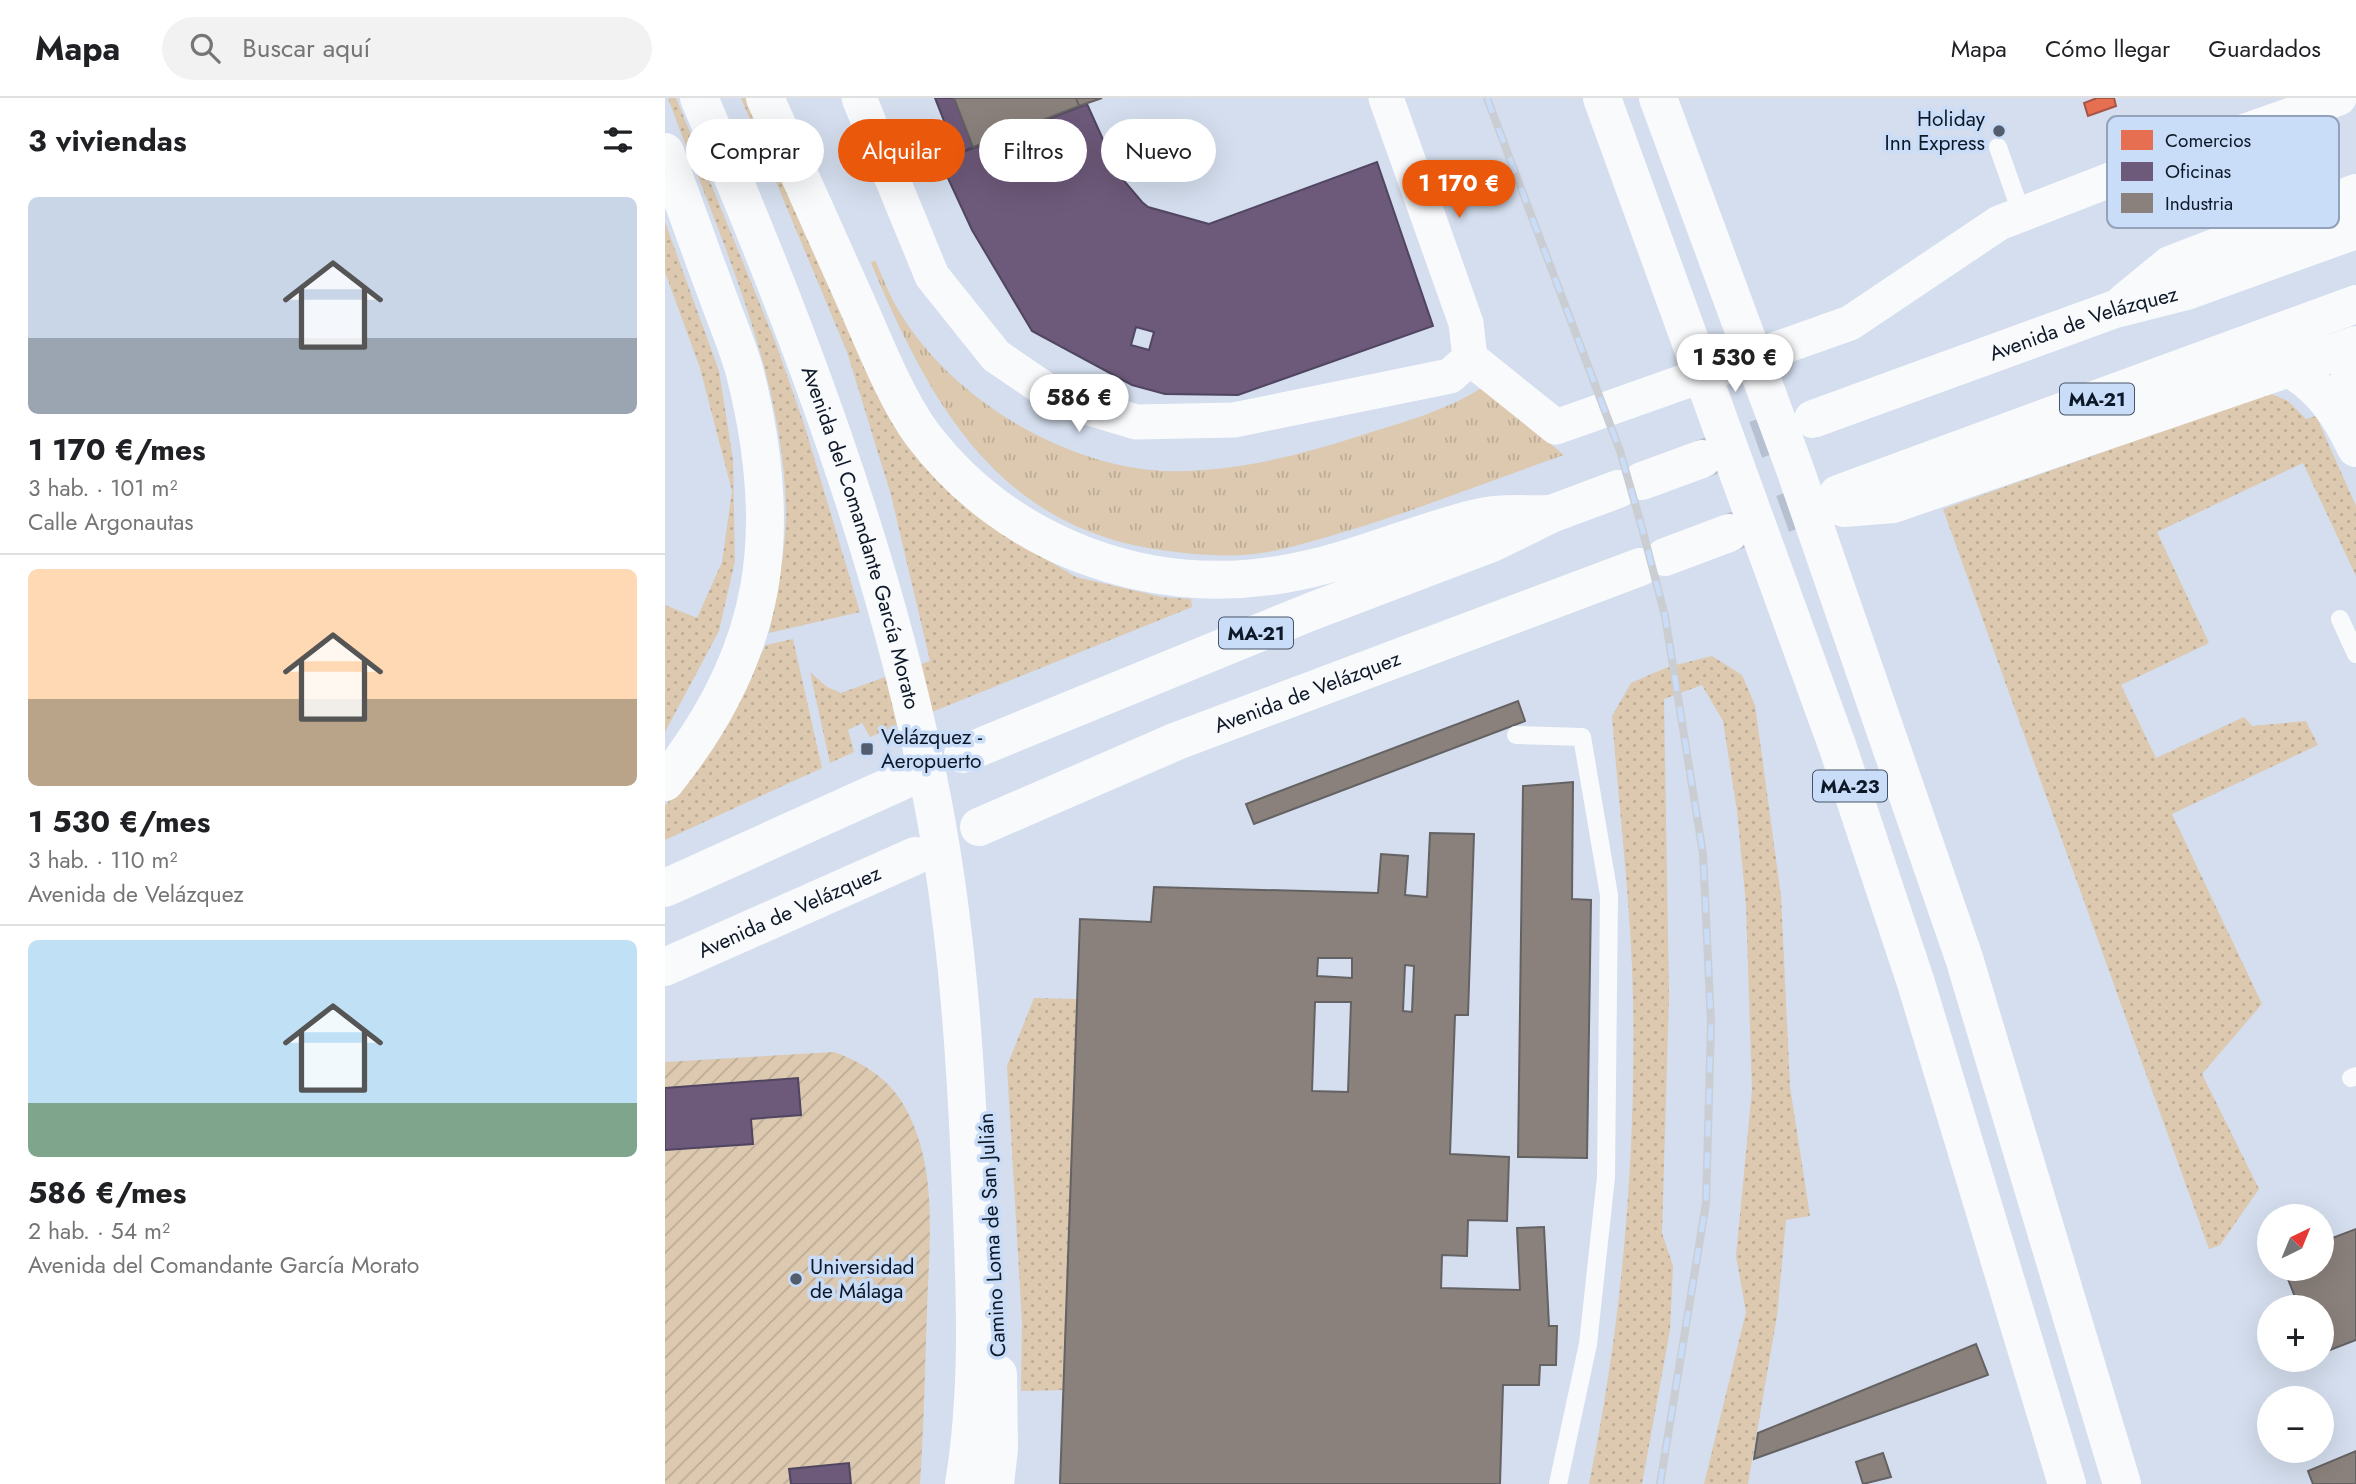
<!DOCTYPE html>
<html lang="es">
<meta charset="utf-8">
<style>
body{margin:0;font-family:Jost,sans-serif;background:#f2f2f2;color:#202124;height:100vh;display:flex;flex-direction:column;font-size:26px;white-space:nowrap}
*{box-sizing:border-box;margin:0}
p{font-size:23px;color:#757577}
.icon{flex:none;width:38px;height:38px;fill:none;stroke:currentColor;stroke-width:2;stroke-linecap:round;stroke-linejoin:round}
.map{position:relative;flex:1;overflow:hidden}
.panel{display:flex;flex-direction:column;background:#fff;width:665px}
.panel>*{flex:none}
.hud{position:absolute;left:21px;top:21px;width:665px;height:63px;display:flex;gap:14px}
.needle{width:46px;rotate:43deg}
.controls{position:absolute;left:1592px;top:1106px;display:grid;gap:14px}
.controls a{display:grid;place-items:center;width:77px;height:77px;border-radius:50%;background:#fff;box-shadow:0 7px 28px #0002;font-size:35px}
.price{position:absolute;translate:-50% -60px;padding:0 16px;border-radius:24px;background:#fff;color:#222;font-size:23px;line-height:46px;filter:drop-shadow(0 2px 4px #0008)}
.price::after{content:'';position:absolute;left:50%;top:42px;width:21px;height:16px;margin-left:-10px;background:inherit;clip-path:polygon(0 0,100% 0,50% 100%)}
.price.selected{background:#ea580c;color:#fff}
ul{padding:0;list-style:none}
li{display:grid;align-content:center;gap:14px;height:371px;padding:0 28px}
li+li{border-top:2px solid #e0e0e0}
li span{display:grid;place-items:center;height:217px;border-radius:10px;color:#555}
li>.icon{margin-inline-start:auto}
span .icon{width:126px;height:126px;fill:#fffc;stroke-width:1}
li b{font-size:30px}
h2{display:flex;justify-content:space-between;align-items:center;height:84px;padding:0 28px;font-size:30px}
.pill{padding:0 24px;border-radius:32px;background:#fff;box-shadow:0 7px 28px #0002;font-size:24px;line-height:63px}
.pill.selected{background:#ea580c;color:#fff}
header{display:flex;align-items:center;gap:42px;box-sizing:border-box;height:98px;padding:0 35px;background:#fff;border-bottom:2px solid #e0e0e0}
header strong{font-size:33px}
nav{display:flex;gap:38px;margin-inline-start:auto;font-size:24px}
.search{width:490px;height:63px;background:#f2f2f2;display:flex;align-items:center;gap:18px;box-sizing:border-box;padding:0 24px;border-radius:38px;color:#757577;font-size:26px}
main{display:flex;flex:1;min-height:0}
.map>svg:first-child{display:block}
.grass{fill:url(#grass-dots)}
.park{fill:url(#park-tufts)}
.garden{fill:url(#garden-furrows)}
.shops{fill:#e76f51;stroke:#a65545;stroke-width:2}
.offices{fill:#6d597a;stroke:#504661;stroke-width:2;fill-rule:evenodd}
.industry{fill:#8a817c;stroke:#646263;stroke-width:2;fill-rule:evenodd}
.lines{fill:none;stroke-linecap:round;stroke-linejoin:round}
.highway-tunnel{stroke:#b6c0d0;stroke-width:38;stroke-dasharray:38 19;stroke-linecap:butt}
.lane{stroke:#f9fafc;stroke-width:18}
.street{stroke:#f9fafc;stroke-width:35}
.secondary{stroke:#f9fafc;stroke-width:38}
.primary{stroke:#f9fafc;stroke-width:38}
.highway{stroke:#f9fafc;stroke-width:38}
.rail-casing{stroke:#cacdd2;stroke-width:8}
.rail{stroke:#c9ddf8;stroke-width:5;stroke-dasharray:16;stroke-linecap:butt}
.poi-dot{fill:#535d6d;stroke:#c9ddf8;stroke-width:2.5}
.labels{text-anchor:middle;dominant-baseline:central;stroke-width:7;stroke-linejoin:round;paint-order:stroke}
.shield{fill:#c9ddf8;stroke:#455366;stroke-width:2}
.shield-label{font-size:19px;font-weight:bold;fill:#0d1828}
.poi-label{font-size:21px;fill:#0d1828;stroke:#c9ddf8;text-anchor:start}
.street-label{font-size:21px;fill:#0d1828;stroke:#c9ddf8}
.key{fill:#c9ddf8;stroke:#91a2ba;stroke-width:2}
.key-label{font-size:19px;fill:#0d1828}
</style>
<header>
<strong>Mapa</strong>
<div class="search"><svg class="icon" aria-label="search" viewBox="0 0 24 24"><circle cx="10" cy="10" r="6"/><path d="M15 15l6 6"/></svg>Buscar aquí</div>
<nav><a>Mapa</a><a>Cómo llegar</a><a>Guardados</a></nav>
</header>
<main>
<section class="panel">
<h2>3 viviendas<svg class="icon" aria-label="filters" viewBox="0 0 24 24"><path d="M4 7h16M4 17h16"/><circle cx="9" cy="7" r="2"/><circle cx="15" cy="17" r="2"/></svg></h2>
<ul>
<li><span style="background:linear-gradient(#c9d6e8 65%,#9aa5b1 0)"><svg class="icon" aria-label="home" viewBox="0 0 24 24"><path d="M3 11l9-7 9 7M6 9v11h12V9"/></svg></span><div><b>1 170 €/mes</b><p>3 hab. · 101 m²</p><p>Calle Argonautas</p></div></li>
<li><span style="background:linear-gradient(#ffd9b3 60%,#b9a48a 0)"><svg class="icon" aria-label="home" viewBox="0 0 24 24"><path d="M3 11l9-7 9 7M6 9v11h12V9"/></svg></span><div><b>1 530 €/mes</b><p>3 hab. · 110 m²</p><p>Avenida de Velázquez</p></div></li>
<li><span style="background:linear-gradient(#bfe0f5 75%,#7fa58c 0)"><svg class="icon" aria-label="home" viewBox="0 0 24 24"><path d="M3 11l9-7 9 7M6 9v11h12V9"/></svg></span><div><b>586 €/mes</b><p>2 hab. · 54 m²</p><p>Avenida del Comandante García Morato</p></div></li>
</ul>
</section>
<div class="map">
<svg width="1691" height="1386" viewBox="0 0 1691 1386">
<defs>
<pattern id="grass-dots" width="8" height="8" patternUnits="userSpaceOnUse" patternTransform="scale(1.75)"><rect width="8" height="8" fill="#dcc9af"/><path d="M2 2h.1M6 6h.1" fill="none" stroke="#bcac97" stroke-width="1.8" stroke-linecap="round"/></pattern>
<pattern id="park-tufts" width="24" height="20" patternUnits="userSpaceOnUse" patternTransform="scale(1.75)"><rect width="24" height="20" fill="#dcc9af"/><path d="M3 7l-1-3M5 7V3M7 7l1-3M15 17l-1-3M17 17v-4M19 17l1-3" fill="none" stroke="#bcac97"/></pattern>
<pattern id="garden-furrows" width="10" height="10" patternUnits="userSpaceOnUse" patternTransform="scale(1.75)"><rect width="10" height="10" fill="#dcc9af"/><path d="M-1 1l2-2M0 10L10 0M9 11l2-2" fill="none" stroke="#bcac97"/></pattern>
</defs>
<rect width="100%" height="100%" fill="#d4deee"/>
<!-- grass -->
<path class="grass" d="M 3,0 L 11,0 L 110,243 L 140,329 L 195,514 L 104,535 C 111,496 121,454 121,414 C 119,272 51,131 3,0 Z
M 76,0 L 83,0 L 322,426 L 411,479 L 497,499 L 526,501 L 527,509 L 205,639 L 197,625 L 183,632 L 189,654 L 165,665 L 145,574 L 162,589 L 176,595 L 265,563 L 226,397 L 182,254 Z
M 0,124 L 54,273 L 68,362 L 70,463 L 54,533 L 0,634 L 0,507 L 32,520 L 57,464 L 67,393 L 35,270 L 0,174 Z
M 1604,295 L 1623,303 L 1641,321 L 1651,318 L 1691,408 L 1691,478 L 1638,365 L 1492,434 L 1544,545 L 1456,587 L 1491,660 L 1579,619 L 1587,628 L 1641,623 L 1653,647 L 1507,716 L 1597,906 L 1537,976 L 1594,1091 L 1555,1147 L 1544,1151 L 1278,411 Z
M 128,541 L 157,670 L 0,742 L 0,708 L 47,649 L 101,547 Z
M 1047,558 L 1077,577 L 1090,607 L 1116,798 L 1125,989 L 1145,1118 L 1121,1122 L 1112,1218 L 1083,1386 L 1039,1386 L 1081,1214 L 1071,1158 L 1087,992 L 1081,807 L 1072,713 L 1058,623 L 1037,587 L 999,601 L 1004,899 L 997,1135 L 1008,1168 L 1005,1232 L 977,1386 L 924,1386 C 957,1226 971,1063 968,899 C 966,806 954,712 947,618 L 966,585 L 1003,569 Z
M 369,900 L 412,901 L 399,1292 L 356,1293 L 357,1224 L 342,968 Z"/>
<!-- park -->
<path class="park" d="M 210,162 C 218,180 225,199 235,215 C 290,305 413,378 520,373 C 578,371 636,357 691,339 C 735,325 779,314 818,289 L 899,357 C 805,390 710,429 613,452 C 576,460 540,458 503,453 C 333,432 266,307 206,165 Z"/>
<!-- garden -->
<path class="garden" d="M 169,954 C 202,966 229,984 244,1017 C 273,1076 264,1147 262,1211 C 260,1269 259,1328 255,1386 L 0,1386 L 0,964 Z"/>
<!-- shops -->
<path class="shops" d="M 1432,0 L 1449,0 L 1451,8 L 1423,18 L 1419,5 Z"/>
<!-- offices -->
<path class="offices" d="M 270,0 L 289,0 L 308,49 L 292,56 Z
M 422,6 L 454,77 L 477,104 L 483,109 L 544,126 L 712,64 L 768,228 L 573,297 L 500,296 L 467,287 L 367,233 L 307,132 L 275,63 ZM 471,229 L 489,234 L 484,252 L 466,247 Z
M 133,980 L 136,1017 L 86,1021 L 88,1046 L 0,1052 L 0,990 Z
M 184,1365 L 186,1386 L 126,1386 L 124,1371 Z"/>
<!-- industry -->
<path class="industry" d="M 289,0 L 411,0 L 414,8 L 308,49 Z
M 411,0 L 437,0 L 414,8 Z
M 853,603 L 860,623 L 589,726 L 581,706 Z
M 908,684 L 907,801 L 926,802 L 922,1060 L 853,1059 L 858,688 Z
M 765,735 L 809,736 L 803,917 L 790,917 L 785,1056 L 844,1059 L 842,1123 L 803,1122 L 802,1158 L 777,1157 L 776,1190 L 855,1192 L 852,1130 L 879,1129 L 884,1228 L 892,1228 L 891,1267 L 875,1267 L 874,1287 L 838,1287 L 835,1386 L 395,1386 L 415,821 L 486,824 L 489,789 L 713,795 L 716,756 L 743,758 L 740,797 L 762,799 ZM 653,860 L 687,860 L 687,880 L 652,878 ZM 740,867 L 749,868 L 747,914 L 738,913 ZM 650,904 L 686,904 L 683,994 L 647,993 Z
M 1691,1131 L 1691,1242 L 1657,1255 L 1657,1209 L 1634,1209 L 1619,1171 L 1657,1171 L 1657,1144 Z
M 1311,1246 L 1323,1277 L 1089,1361 L 1093,1335 Z
M 1691,1353 L 1691,1386 L 1648,1386 L 1643,1373 Z
M 1218,1355 L 1226,1379 L 1198,1386 L 1191,1364 Z"/>
<g class="lines">
<!-- highway-tunnel -->
<path class="highway-tunnel" d="M 1037,361 L 1146,322
M 1064,435 L 1173,396"/>
<!-- lane -->
<path class="lane" d="M 1333,49 L 1357,117
M 1675,521 L 1691,556
M 851,637 L 917,639 L 944,797 L 941,1079 L 923,1246 L 893,1386
M 1686,980 L 1691,978"/>
<!-- street -->
<path class="street" d="M 194,0 L 267,178 L 331,258 L 394,301 L 471,324 L 569,322 L 785,278 L 805,260
M 721,0 L 801,225 L 805,260
M 805,260 L 891,329 L 1185,225 L 1334,125 L 1481,68 L 1674,0"/>
<!-- secondary -->
<path class="secondary" d="M 1624,270 C 1657,289 1675,316 1691,350
M 1679,325 L 1680,295 L 1691,260"/>
<!-- primary -->
<g class="primary">
<path id="s1" d="M 34,0 C 132,226 220,458 267,700 C 292,828 301,962 306,1092 C 310,1190 315,1289 299,1386"/>
<path d="M 330,1386 L 334,1351 L 333,1276"/>
</g>
<!-- highway -->
<g class="highway">
<path d="M 100,0 C 131,69 162,139 193,208 C 210,247 232,302 257,336 C 341,447 481,500 619,476 C 686,465 746,436 812,420 C 834,414 862,417 886,416"/>
<path d="M 937,0 L 1173,650 L 1251,885 L 1402,1386"/>
<path d="M 993,0 L 1131,374 L 1299,860 L 1457,1386"/>
<path d="M 0,54 C 18,103 35,151 53,199 C 62,224 73,249 80,275 C 120,434 104,555 0,684"/>
<path d="M 1460,204 L 1505,167 L 1691,95"/>
<path id="s2" d="M 1148,321 L 1450,211 L 1521,193 L 1691,132"/>
<path d="M 977,383 L 1037,361"/>
<path d="M 1173,396 L 1691,206"/>
<path d="M 1179,410 L 1228,406 L 1691,247"/>
<path d="M 1000,459 L 1064,435"/>
<path d="M 298,656 L 645,514 L 827,445 L 886,416 L 953,391"/>
<path id="s3" d="M 314,729 L 512,643 L 975,469"/>
<path d="M 0,790 L 237,683"/>
<path id="s4" d="M 0,869 L 250,758"/>
</g>
<!-- rail casing -->
<g class="rail-casing">
<path id="rail" d="M 822,0 L 955,353 L 977,430 L 1000,518 L 1038,756 L 1046,925 L 1041,1105 L 995,1386"/>
</g>
<!-- rail -->
<use href="#rail" class="rail"/>
</g>
<!-- markers -->
<g class="poi-dot">
<circle cx="1334" cy="33" r="7"/>
<rect x="195" y="644" width="14" height="14" rx="3.5"/>
<circle cx="131" cy="1181" r="7"/>
</g>
<g class="labels">
<!-- shield labels -->
<g class="shield">
<rect x="1395" y="285.5" width="74" height="31" rx="5"/>
<rect x="554" y="519.5" width="74" height="31" rx="5"/>
<rect x="1148" y="672.5" width="74" height="31" rx="5"/>
</g>
<g class="shield-label">
<text x="1432" y="301">MA-21</text>
<text x="591" y="535">MA-21</text>
<text x="1185" y="688">MA-23</text>
</g>
<!-- poi labels -->
<g class="poi-label">
<text x="1320" y="21" text-anchor="end">Holiday<tspan x="1320" dy="24">Inn Express</tspan></text>
<text x="216" y="639">Velázquez -<tspan x="216" dy="24">Aeropuerto</tspan></text>
<text x="145" y="1169">Universidad<tspan x="145" dy="24">de Málaga</tspan></text>
</g>
<!-- street labels -->
<g class="street-label">
<text stroke="none"><textPath href="#s2" startOffset="287">Avenida de Velázquez</textPath></text>
<text stroke="none"><textPath href="#s1" startOffset="469">Avenida del Comandante García Morato</textPath></text>
<text stroke="none"><textPath href="#s3" startOffset="355">Avenida de Velázquez</textPath></text>
<text stroke="none"><textPath href="#s4" startOffset="136">Avenida de Velázquez</textPath></text>
<text transform="translate(327 1137) rotate(-93)">Camino Loma de San Julián</text>
</g>
</g>
<!-- legend -->
<rect x="1442" y="18" width="232" height="112" rx="10" class="key"/>
<rect x="1456" y="32" width="32" height="20" fill="#e76f51"/>
<rect x="1456" y="64" width="32" height="19" fill="#6d597a"/>
<rect x="1456" y="95" width="32" height="20" fill="#8a817c"/>
<g class="key-label">
<text x="1500" y="49">Comercios</text>
<text x="1500" y="80">Oficinas</text>
<text x="1500" y="112">Industria</text>
</g>
</svg>
<div class="controls">
<a><svg class="needle" viewBox="-14 -14 28 28"><path d="M0-13l5 13h-10z" fill="#e53935"/><path d="M0 13l5-13h-10z" fill="#757577"/></svg></a>
<a>+</a>
<a>−</a>
</div>
<b class="price selected" style="left:794px;top:122px">1 170 €</b>
<b class="price" style="left:1070px;top:296px">1 530 €</b>
<b class="price" style="left:414px;top:336px">586 €</b>
<div class="hud">
<a class="pill">Comprar</a>
<a class="pill selected">Alquilar</a>
<a class="pill">Filtros</a>
<a class="pill">Nuevo</a>
</div>
</div>
</main>
